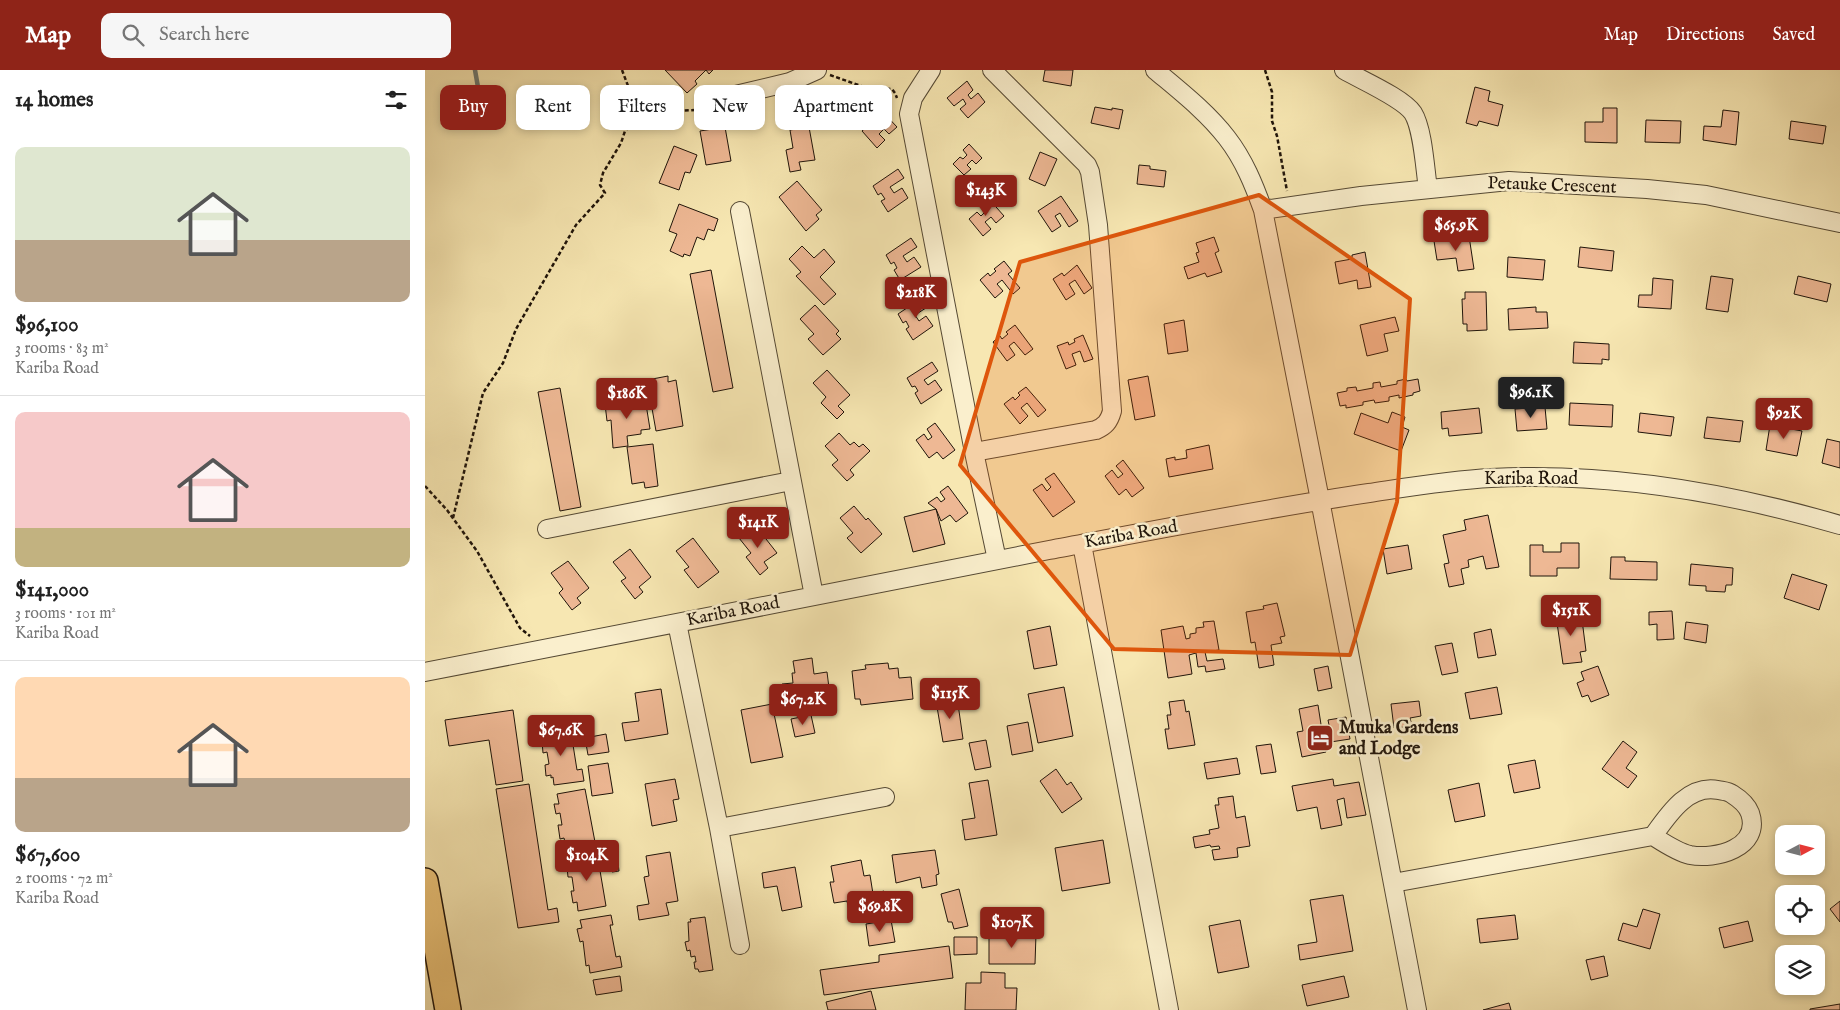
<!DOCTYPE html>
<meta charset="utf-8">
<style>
body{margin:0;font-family:"IM FELL English",serif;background:#f6f6f6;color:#222;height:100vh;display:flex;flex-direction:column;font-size:19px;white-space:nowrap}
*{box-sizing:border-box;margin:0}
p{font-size:16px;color:#767676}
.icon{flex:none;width:28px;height:28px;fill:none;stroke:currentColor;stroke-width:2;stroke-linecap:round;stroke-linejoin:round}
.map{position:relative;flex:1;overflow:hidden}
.sheet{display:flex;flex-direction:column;background:#fff;width:425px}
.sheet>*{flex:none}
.banner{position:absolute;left:15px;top:15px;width:475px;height:45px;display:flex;gap:10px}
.needle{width:32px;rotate:83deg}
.buttons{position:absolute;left:1350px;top:755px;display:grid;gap:10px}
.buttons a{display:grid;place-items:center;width:50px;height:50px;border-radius:10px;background:#fff;box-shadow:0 2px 8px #0003;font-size:25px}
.price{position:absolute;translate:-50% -42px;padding:0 11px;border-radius:5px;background:#8f2418;color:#fff;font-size:16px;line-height:32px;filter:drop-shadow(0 1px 2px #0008)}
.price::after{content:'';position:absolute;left:50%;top:30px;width:15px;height:11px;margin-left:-8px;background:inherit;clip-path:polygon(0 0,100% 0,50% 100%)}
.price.on{background:#222;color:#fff}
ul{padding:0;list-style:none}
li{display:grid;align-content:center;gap:10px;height:265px;padding:0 15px}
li+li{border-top:1px solid #e0e0e0}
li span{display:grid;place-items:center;height:155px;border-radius:10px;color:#555}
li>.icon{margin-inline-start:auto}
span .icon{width:90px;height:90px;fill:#fffc;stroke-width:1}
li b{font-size:21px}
h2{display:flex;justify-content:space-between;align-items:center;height:60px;padding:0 15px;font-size:21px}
.chip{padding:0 18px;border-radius:10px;background:#fff;box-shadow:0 2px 8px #0003;font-size:18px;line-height:45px}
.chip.on{background:#8f2418;color:#fff}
header{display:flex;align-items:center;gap:30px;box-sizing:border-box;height:70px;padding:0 25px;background:#8f2418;color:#fff}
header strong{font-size:24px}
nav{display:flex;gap:28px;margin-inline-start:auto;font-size:18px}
.search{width:350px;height:45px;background:#f6f6f6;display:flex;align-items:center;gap:12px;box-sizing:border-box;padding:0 18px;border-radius:10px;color:#767676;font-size:19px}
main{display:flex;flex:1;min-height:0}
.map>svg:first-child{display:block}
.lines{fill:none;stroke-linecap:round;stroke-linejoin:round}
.stream{stroke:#6d7972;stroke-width:4.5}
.building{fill:#eeb894;stroke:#1f140a}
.minor-casing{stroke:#554934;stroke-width:20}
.highway-casing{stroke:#1f140a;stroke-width:28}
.path{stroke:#1f140a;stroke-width:2.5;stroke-dasharray:4 2.5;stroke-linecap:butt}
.minor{stroke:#faefcd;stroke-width:18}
.highway{stroke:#ecc479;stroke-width:25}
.marked{fill:#de560c;fill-opacity:0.2;stroke:#de560c;stroke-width:4;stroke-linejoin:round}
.labels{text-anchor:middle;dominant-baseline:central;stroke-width:5;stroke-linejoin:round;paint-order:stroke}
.street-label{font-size:18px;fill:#1f140a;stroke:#faefcd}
.poi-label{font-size:18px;font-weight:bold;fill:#1f140a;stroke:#faefcd;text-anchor:start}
</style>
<header>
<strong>Map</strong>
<div class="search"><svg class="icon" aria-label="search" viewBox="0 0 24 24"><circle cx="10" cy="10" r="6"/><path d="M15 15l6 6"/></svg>Search here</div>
<nav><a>Map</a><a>Directions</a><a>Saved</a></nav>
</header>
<main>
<section class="sheet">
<h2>14 homes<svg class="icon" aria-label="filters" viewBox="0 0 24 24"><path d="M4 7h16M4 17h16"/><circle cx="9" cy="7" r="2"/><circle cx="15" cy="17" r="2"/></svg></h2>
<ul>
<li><span style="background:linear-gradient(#dfe7d0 60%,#b9a48a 0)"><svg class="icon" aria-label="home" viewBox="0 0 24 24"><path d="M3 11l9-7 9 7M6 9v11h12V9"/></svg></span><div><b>$96,100</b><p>3 rooms · 83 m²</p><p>Kariba Road</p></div></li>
<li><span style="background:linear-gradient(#f6c9c9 75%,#c2b280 0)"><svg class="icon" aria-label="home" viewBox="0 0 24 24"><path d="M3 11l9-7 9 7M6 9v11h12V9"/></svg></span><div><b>$141,000</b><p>3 rooms · 101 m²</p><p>Kariba Road</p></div></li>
<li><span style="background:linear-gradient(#ffd9b3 65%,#b9a48a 0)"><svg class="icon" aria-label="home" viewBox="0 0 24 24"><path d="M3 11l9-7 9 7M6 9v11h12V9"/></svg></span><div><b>$67,600</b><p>2 rooms · 72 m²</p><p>Kariba Road</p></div></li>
</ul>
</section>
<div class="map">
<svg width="1415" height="940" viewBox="0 0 1415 940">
<rect width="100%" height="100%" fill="#f7e7b2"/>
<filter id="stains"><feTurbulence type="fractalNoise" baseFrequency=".004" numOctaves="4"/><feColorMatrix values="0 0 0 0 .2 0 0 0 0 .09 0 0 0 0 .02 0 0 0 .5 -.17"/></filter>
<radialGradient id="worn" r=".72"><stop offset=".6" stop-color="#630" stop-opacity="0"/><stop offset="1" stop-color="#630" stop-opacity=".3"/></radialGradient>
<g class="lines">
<!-- stream -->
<path class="stream" d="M 50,0 L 57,40"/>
</g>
<!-- building -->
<path class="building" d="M 240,0 L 288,0 L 284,4 L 281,0 L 270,11 L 272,14 L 262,23 Z
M 620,0 L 648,0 L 646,16 L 618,11 Z
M 542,11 L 548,20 L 543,25 L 546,29 L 553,23 L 560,32 L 543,48 L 535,39 L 541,34 L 538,29 L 529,36 L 522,28 Z
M 1050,17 L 1065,21 L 1063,31 L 1078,35 L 1073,56 L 1054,51 L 1052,56 L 1041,53 Z
M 670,37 L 687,40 L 687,38 L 698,40 L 694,59 L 666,53 Z
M 1178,38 L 1192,38 L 1192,73 L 1160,72 L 1160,52 L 1178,52 Z
M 456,40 L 472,57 L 464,64 L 459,59 L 454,64 L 460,70 L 452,78 L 437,61 L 445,54 L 448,57 L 453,52 L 449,47 Z
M 1298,40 L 1314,42 L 1311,75 L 1278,70 L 1279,56 L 1296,57 Z
M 1221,50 L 1256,51 L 1255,73 L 1220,72 Z
M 1366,51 L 1401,56 L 1398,74 L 1364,69 Z
M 300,57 L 306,91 L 281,95 L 275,61 Z
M 384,57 L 390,90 L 374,92 L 376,100 L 365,102 L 361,80 L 368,78 L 365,60 Z
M 544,74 L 557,88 L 551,94 L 547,90 L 542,95 L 546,99 L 539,105 L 528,94 L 535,87 L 538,89 L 542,85 L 538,80 Z
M 249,76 L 272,85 L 265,103 L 260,102 L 254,120 L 234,113 Z
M 615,82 L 632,89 L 620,116 L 604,109 Z
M 714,95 L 725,96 L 725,99 L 741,101 L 739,117 L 712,114 Z
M 473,99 L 479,108 L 465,117 L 469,123 L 477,118 L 483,128 L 463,142 L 456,131 L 460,129 L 456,123 L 453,125 L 448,116 Z
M 372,111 L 397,140 L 391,145 L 394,149 L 381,161 L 354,127 Z
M 636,126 L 653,151 L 644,157 L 635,143 L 630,146 L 636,156 L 627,162 L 613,141 Z
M 564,129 L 579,146 L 571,153 L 566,147 L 560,152 L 566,159 L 558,166 L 544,149 L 552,142 L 556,146 L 561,141 L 556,136 Z
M 254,134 L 293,149 L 289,161 L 283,159 L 279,170 L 272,167 L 265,186 L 259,184 L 258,187 L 245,181 L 252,164 L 244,161 Z
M 1044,166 L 1049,199 L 1033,201 L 1031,188 L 1012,190 L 1009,171 Z
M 789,167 L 794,181 L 790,183 L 797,202 L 782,207 L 780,203 L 763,209 L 759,197 L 774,192 L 771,183 L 774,182 L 771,173 Z
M 486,168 L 492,177 L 478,186 L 482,192 L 489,187 L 496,197 L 475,210 L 469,200 L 472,198 L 469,192 L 466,194 L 461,185 Z
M 377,176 L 389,188 L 399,179 L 410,192 L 395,207 L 411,224 L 399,235 L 371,206 L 376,202 L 364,189 Z
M 1155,177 L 1189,181 L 1187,201 L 1153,197 Z
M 940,182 L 946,217 L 933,219 L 932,210 L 914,214 L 910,192 L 927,189 L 927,185 Z
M 1083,187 L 1120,190 L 1118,210 L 1082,207 Z
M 579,191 L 587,201 L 583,204 L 595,218 L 588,224 L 577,210 L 572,214 L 578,221 L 570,228 L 555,210 L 563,203 L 565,206 L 571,201 L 569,199 Z
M 652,195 L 667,218 L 659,224 L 650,210 L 644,214 L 650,224 L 641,230 L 628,209 L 637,203 L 639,206 Z
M 286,200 L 308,318 L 288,322 L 265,204 Z
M 1286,206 L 1308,209 L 1303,242 L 1281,239 Z
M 1373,206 L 1406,214 L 1402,232 L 1369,224 Z
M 1228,208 L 1248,210 L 1246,239 L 1213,237 L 1214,225 L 1227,225 Z
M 1040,222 L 1061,222 L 1062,260 L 1042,261 L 1042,254 L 1038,254 L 1037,229 L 1040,229 Z
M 498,227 L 504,236 L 490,245 L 494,251 L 501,246 L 508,256 L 488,270 L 481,259 L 484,257 L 481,251 L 478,253 L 473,244 Z
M 390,235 L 414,261 L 411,264 L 416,269 L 398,285 L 383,269 L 389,264 L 375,249 Z
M 1111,237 L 1111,242 L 1122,242 L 1123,258 L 1084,260 L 1083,239 Z
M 970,247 L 974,261 L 959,264 L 963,281 L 942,286 L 935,255 Z
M 759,250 L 763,281 L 743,284 L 739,254 Z
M 590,255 L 608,279 L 600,285 L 589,272 L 584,276 L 590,285 L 582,291 L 568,272 L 575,266 L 577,269 L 583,264 L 581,262 Z
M 658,265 L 668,289 L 659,292 L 655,281 L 647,284 L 651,295 L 641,299 L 632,276 L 643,272 L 644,275 L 650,272 L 649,269 Z
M 1149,272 L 1184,274 L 1184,290 L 1177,289 L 1177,294 L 1148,293 Z
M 507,292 L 513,301 L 499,310 L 503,315 L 510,310 L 517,320 L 496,334 L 490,323 L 493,321 L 490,316 L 487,317 L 482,308 Z
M 402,300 L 425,325 L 413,336 L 419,342 L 412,349 L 396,333 L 401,327 L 388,313 Z
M 243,306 L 243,312 L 251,310 L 258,356 L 231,361 L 222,310 Z
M 723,306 L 730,346 L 710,350 L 703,310 Z
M 981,309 L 982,311 L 993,309 L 995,321 L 988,323 L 988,325 L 974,328 L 974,325 L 964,327 L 964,331 L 950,333 L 949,330 L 938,332 L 938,335 L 921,338 L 921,335 L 915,336 L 912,323 L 922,321 L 922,318 L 931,317 L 932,321 L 948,318 L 948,313 L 955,312 L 956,317 L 972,314 L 972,311 Z
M 601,317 L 621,340 L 613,347 L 602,333 L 596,338 L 603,346 L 595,354 L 579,334 L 588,327 L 590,330 L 595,325 L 593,323 Z
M 135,318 L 156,437 L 135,441 L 113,322 Z
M 220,328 L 225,359 L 216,360 L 216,364 L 202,366 L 203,376 L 188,378 L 186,350 L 182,351 L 180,334 Z
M 1145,333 L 1188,335 L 1187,357 L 1144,355 Z
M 1120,337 L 1122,359 L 1092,361 L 1090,339 Z
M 1054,338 L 1057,363 L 1024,366 L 1023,358 L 1017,359 L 1016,342 Z
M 967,342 L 980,347 L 977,357 L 984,360 L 976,381 L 929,364 L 936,343 L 963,353 Z
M 1215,343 L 1249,347 L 1246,366 L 1213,362 Z
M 1282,347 L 1318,351 L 1315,372 L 1279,368 Z
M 510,353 L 530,380 L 518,389 L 512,382 L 504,388 L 491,370 L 499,364 L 503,370 L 507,367 L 502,359 Z
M 1345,355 L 1377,361 L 1372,386 L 1341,380 Z
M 414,363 L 425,375 L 429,372 L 434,377 L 438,374 L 445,381 L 425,400 L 429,405 L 422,411 L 407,395 L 413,390 L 400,376 Z
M 1402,369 L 1415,372 L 1415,398 L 1397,393 Z
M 228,374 L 233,416 L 220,418 L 219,412 L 207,414 L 202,377 Z
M 784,375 L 788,399 L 744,407 L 741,389 L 750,387 L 750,390 L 762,388 L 761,380 Z
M 698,390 L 719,418 L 707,427 L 701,419 L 694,425 L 680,406 L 687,400 L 693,408 L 698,404 L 691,396 Z
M 629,403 L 650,432 L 628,447 L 608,420 L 617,414 L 622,421 L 626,417 L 620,409 Z
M 523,416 L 543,443 L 531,452 L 525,445 L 516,451 L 511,439 L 503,433 L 512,427 L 516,432 L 520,429 L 515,422 Z
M 429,436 L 441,450 L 443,448 L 457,464 L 436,483 L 422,468 L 428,463 L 415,448 Z
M 511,439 L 520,474 L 488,482 L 479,447 Z
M 1063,445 L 1074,497 L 1061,499 L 1058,486 L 1043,490 L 1044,497 L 1036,499 L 1039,514 L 1024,517 L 1019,494 L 1024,493 L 1018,465 L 1041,460 L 1039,450 Z
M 330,455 L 352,483 L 339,492 L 343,498 L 335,505 L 321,487 L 326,483 L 314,468 Z
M 268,468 L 294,502 L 273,518 L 259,500 L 264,497 L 251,481 Z
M 1136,473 L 1154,473 L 1154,498 L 1132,498 L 1132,506 L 1105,506 L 1105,475 L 1118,475 L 1118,482 L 1136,482 Z
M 983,475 L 987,499 L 962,504 L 958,479 Z
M 205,479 L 226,507 L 214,517 L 218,522 L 210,529 L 196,511 L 201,508 L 188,492 Z
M 1186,487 L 1200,487 L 1200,491 L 1232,492 L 1232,510 L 1185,509 Z
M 143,491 L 164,518 L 152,528 L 156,533 L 147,540 L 134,523 L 138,519 L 126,503 Z
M 1266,494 L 1308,498 L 1307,515 L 1301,515 L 1300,522 L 1281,521 L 1281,516 L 1264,515 Z
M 1367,504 L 1402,515 L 1394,540 L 1359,528 Z
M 852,533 L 860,566 L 855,567 L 857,573 L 846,575 L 849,595 L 834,598 L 830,572 L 826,573 L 821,542 L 839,539 L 838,536 Z
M 1247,541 L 1249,569 L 1232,570 L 1232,554 L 1224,555 L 1224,542 Z
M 1156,542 L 1161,581 L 1155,582 L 1157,592 L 1138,594 L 1131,546 Z
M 789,551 L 794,580 L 780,582 L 782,591 L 798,589 L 800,599 L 781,602 L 780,596 L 773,597 L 771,583 L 764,585 L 767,604 L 743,608 L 736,560 L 758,556 L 761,569 L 765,568 L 765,564 L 771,563 L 771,558 L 779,557 L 778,552 Z
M 1261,552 L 1283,555 L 1281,573 L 1259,569 Z
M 625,556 L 632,595 L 609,599 L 602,561 Z
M 1066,559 L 1071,585 L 1053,588 L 1049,563 Z
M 1027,573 L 1033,602 L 1017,605 L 1010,576 Z
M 387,588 L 389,604 L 402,602 L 404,618 L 390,620 L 391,625 L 387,626 L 390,641 L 373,643 L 371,630 L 360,631 L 357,614 L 368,613 L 367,603 L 370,603 L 368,591 Z
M 463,593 L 464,599 L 473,598 L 474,608 L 486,607 L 488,629 L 436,635 L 435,629 L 430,629 L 427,601 L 441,599 L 440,595 Z
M 903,596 L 907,618 L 893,621 L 889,599 Z
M 1173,596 L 1184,625 L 1166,632 L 1163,625 L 1157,627 L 1152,613 L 1159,610 L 1156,602 Z
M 639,617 L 648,666 L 613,673 L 603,624 Z
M 1072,617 L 1077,644 L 1045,649 L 1040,623 Z
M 236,619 L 243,664 L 200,671 L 197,653 L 214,651 L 210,623 Z
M 532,627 L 538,669 L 518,672 L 511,631 Z
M 759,630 L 761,642 L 764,641 L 770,675 L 743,679 L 740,659 L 744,659 L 742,645 L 746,645 L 744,632 Z
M 994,631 L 996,646 L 985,648 L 987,656 L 969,658 L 966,634 Z
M 347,634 L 358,687 L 326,693 L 316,640 Z
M 893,635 L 897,661 L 905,660 L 903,650 L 921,647 L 925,669 L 899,673 L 901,682 L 877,687 L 872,662 L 878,661 L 874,639 Z
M 88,640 L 98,711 L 71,715 L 64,670 L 24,676 L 20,650 Z
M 386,645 L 390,663 L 370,667 L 366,649 Z
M 603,652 L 608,681 L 587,685 L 582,656 Z
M 145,656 L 152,700 L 157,699 L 159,711 L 129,715 L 128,707 L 126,708 L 126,705 L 121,706 L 120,695 L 124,694 L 122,682 L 118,683 L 117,671 L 122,670 L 121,660 Z
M 181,664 L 184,682 L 163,685 L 160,668 Z
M 561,670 L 566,697 L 550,700 L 544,673 Z
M 1198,671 L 1212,682 L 1201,698 L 1212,706 L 1203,718 L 1177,699 Z
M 846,674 L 851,702 L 836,704 L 831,676 Z
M 812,688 L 815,704 L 782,709 L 779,693 Z
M 1110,690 L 1115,718 L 1089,723 L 1083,695 Z
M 183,693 L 188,723 L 167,726 L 163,696 Z
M 631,699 L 642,715 L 646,712 L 657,729 L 637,743 L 615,711 Z
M 250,709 L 254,729 L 248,730 L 252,751 L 227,756 L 220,714 Z
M 908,709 L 909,716 L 934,712 L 941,745 L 922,748 L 919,728 L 912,730 L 917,755 L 896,759 L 892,737 L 872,741 L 867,716 Z
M 563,710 L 572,765 L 540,770 L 537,750 L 550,748 L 544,713 Z
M 1054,713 L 1060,746 L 1030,752 L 1023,720 Z
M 104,714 L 123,840 L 132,838 L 134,852 L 93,858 L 71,719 Z
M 160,719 L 170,772 L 141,777 L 139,768 L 135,769 L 133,755 L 137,755 L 135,743 L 131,744 L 129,734 L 134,734 L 132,724 Z
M 808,726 L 811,748 L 820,746 L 825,776 L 812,778 L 813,787 L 789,790 L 787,780 L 795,779 L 794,776 L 786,777 L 785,775 L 770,778 L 768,767 L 785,764 L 784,760 L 794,758 L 790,735 L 794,735 L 793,728 Z
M 678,770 L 685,813 L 637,821 L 630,778 Z
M 191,777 L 194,801 L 187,802 L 183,778 Z
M 510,780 L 514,804 L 511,805 L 512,815 L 497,818 L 495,807 L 471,813 L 467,785 Z
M 245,782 L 253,831 L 241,833 L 244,845 L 214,850 L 212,836 L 224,834 L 219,807 L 224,806 L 221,786 Z
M 172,783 L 181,836 L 153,841 L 152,832 L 148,833 L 146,821 L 149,821 L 147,807 L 143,807 L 142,797 L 146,796 L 145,788 Z
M 436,790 L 439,806 L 445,805 L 448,824 L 459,821 L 463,839 L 425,846 L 422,831 L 409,833 L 405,812 L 409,812 L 406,796 Z
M 370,797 L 377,837 L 357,841 L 352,816 L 339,818 L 337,803 Z
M 534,819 L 543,856 L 529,859 L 527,852 L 523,852 L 516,824 Z
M 918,825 L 928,881 L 875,890 L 873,875 L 892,872 L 885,830 Z
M 1415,831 L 1415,852 L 1405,839 Z
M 1218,839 L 1235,844 L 1225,879 L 1193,870 L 1198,853 L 1212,857 Z
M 186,845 L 188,855 L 185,855 L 191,887 L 195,886 L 197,897 L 165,903 L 164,895 L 161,896 L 158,871 L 155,872 L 152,859 L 157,858 L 155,850 Z
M 1090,845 L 1093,869 L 1055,873 L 1052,849 Z
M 280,847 L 288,900 L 274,902 L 273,899 L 270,899 L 269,892 L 271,892 L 270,886 L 266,887 L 265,880 L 262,881 L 260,872 L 264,871 L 263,852 L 266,852 L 265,849 Z
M 466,850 L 470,872 L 444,876 L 441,854 Z
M 815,850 L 824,897 L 793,903 L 784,856 Z
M 1323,851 L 1328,871 L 1299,878 L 1294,858 Z
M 564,864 L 611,864 L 610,894 L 564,894 Z
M 529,867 L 552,867 L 552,884 L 529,885 Z
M 524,876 L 528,908 L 399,925 L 395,900 L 454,892 L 454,885 Z
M 1179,886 L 1183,906 L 1166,910 L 1161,890 Z
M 556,902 L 580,903 L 580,918 L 592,918 L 591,940 L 540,940 L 541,913 L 556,913 Z
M 195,906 L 197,921 L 171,925 L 168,910 Z
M 919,906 L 924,927 L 882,936 L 877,915 Z
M 446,921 L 451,940 L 403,940 L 401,932 Z
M 1084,933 L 1086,940 L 1058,940 Z
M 1415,934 L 1415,940 L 1385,940 L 1385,939 Z"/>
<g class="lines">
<!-- minor casing -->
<g class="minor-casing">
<path id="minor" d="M 506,0 L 488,28 L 484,44 L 549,382 L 572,490
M 730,0 C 755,21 782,42 802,68 C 819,90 829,115 838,140 L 936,126 L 1084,111 L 1222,119 L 1281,125 L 1415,153
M 919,0 C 936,10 978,28 988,43 C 998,59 1000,99 1003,119
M 302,27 L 365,12 L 392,0
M 838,140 L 895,430 L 992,940
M 315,141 L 389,526
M 549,382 L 671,360 C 680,356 684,352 687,341 L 673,155 L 665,102 L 662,95 L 567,0
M 122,459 L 366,411
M 657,474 L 744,940
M 252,553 L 294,758 L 315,875
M 0,602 C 208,563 416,520 624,480 C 730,460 837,439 944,423 C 984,417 1025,410 1066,408 C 1184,402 1302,422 1415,455
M 294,758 L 460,727
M 968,813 L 1228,766 C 1239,773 1252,782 1265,785 C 1290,790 1337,778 1325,743 C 1322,735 1315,729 1307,724 C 1303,721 1298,721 1293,720 C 1263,714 1243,745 1228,766"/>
</g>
<!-- highway casing -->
<g class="highway-casing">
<path id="highway" d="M 0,811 L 23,940"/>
</g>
<!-- path -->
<path class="path" d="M 197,0 L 211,37 L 216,45
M 840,0 L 847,22 L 847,51 L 852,66 L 862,121
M 405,5 L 439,17 L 467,19 L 470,23 L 472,28
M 0,416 L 22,440 L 52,481 L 95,558 L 105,566
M 28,448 L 58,323 L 78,293 L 91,259 L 151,155 L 180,123 L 175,115 L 178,103 L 196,73 L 200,61 L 216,45 L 227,42 L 272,40 L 289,32"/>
<!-- minor -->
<use href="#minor" class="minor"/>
<!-- highway -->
<use href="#highway" class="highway"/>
</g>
<!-- marked area -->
<path class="marked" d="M 834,125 L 985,229 L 972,432 L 925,585 L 689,579 L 535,395 L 595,192 Z"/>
<!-- icons -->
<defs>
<g id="hotel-square" transform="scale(1.4375)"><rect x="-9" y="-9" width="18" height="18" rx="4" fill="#8f2418" stroke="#faefcd"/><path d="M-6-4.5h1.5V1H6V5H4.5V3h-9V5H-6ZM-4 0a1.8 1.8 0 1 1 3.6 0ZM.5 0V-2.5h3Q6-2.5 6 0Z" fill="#fff"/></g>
</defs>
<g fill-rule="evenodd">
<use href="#hotel-square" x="895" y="668"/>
</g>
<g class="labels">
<!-- street labels -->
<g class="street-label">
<text transform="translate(1127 116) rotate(2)">Petauke Crescent</text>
<text x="1106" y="409">Kariba Road</text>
<text transform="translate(706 465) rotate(-10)">Kariba Road</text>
<text transform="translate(308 542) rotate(-11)">Kariba Road</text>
</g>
<!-- poi labels -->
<g class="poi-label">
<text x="914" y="658">Muuka Gardens<tspan x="914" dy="21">and Lodge</tspan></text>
</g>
</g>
<rect width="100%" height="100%" filter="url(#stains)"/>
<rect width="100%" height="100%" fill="url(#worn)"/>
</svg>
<div class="buttons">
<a><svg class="needle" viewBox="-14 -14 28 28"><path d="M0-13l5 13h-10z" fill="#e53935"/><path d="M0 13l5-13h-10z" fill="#767676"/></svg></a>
<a><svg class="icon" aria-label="locate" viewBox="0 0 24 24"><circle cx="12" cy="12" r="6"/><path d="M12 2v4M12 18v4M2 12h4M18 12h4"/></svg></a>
<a><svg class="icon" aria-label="layers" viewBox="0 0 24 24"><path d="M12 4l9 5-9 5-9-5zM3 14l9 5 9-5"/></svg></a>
</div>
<b class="price" style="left:561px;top:147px">$143K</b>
<b class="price" style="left:1031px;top:182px">$65.9K</b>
<b class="price" style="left:491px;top:249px">$218K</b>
<b class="price on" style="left:1106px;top:349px">$96.1K</b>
<b class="price" style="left:202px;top:350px">$186K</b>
<b class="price" style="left:1359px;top:370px">$92K</b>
<b class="price" style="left:333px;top:479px">$141K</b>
<b class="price" style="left:1146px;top:567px">$151K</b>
<b class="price" style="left:525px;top:650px">$115K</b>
<b class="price" style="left:378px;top:656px">$67.2K</b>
<b class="price" style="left:136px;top:687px">$67.6K</b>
<b class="price" style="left:162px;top:812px">$104K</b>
<b class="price" style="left:455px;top:863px">$69.8K</b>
<b class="price" style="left:587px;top:879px">$107K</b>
<div class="banner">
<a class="chip on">Buy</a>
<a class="chip">Rent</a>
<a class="chip">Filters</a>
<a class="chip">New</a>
<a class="chip">Apartment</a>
</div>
</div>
</main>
